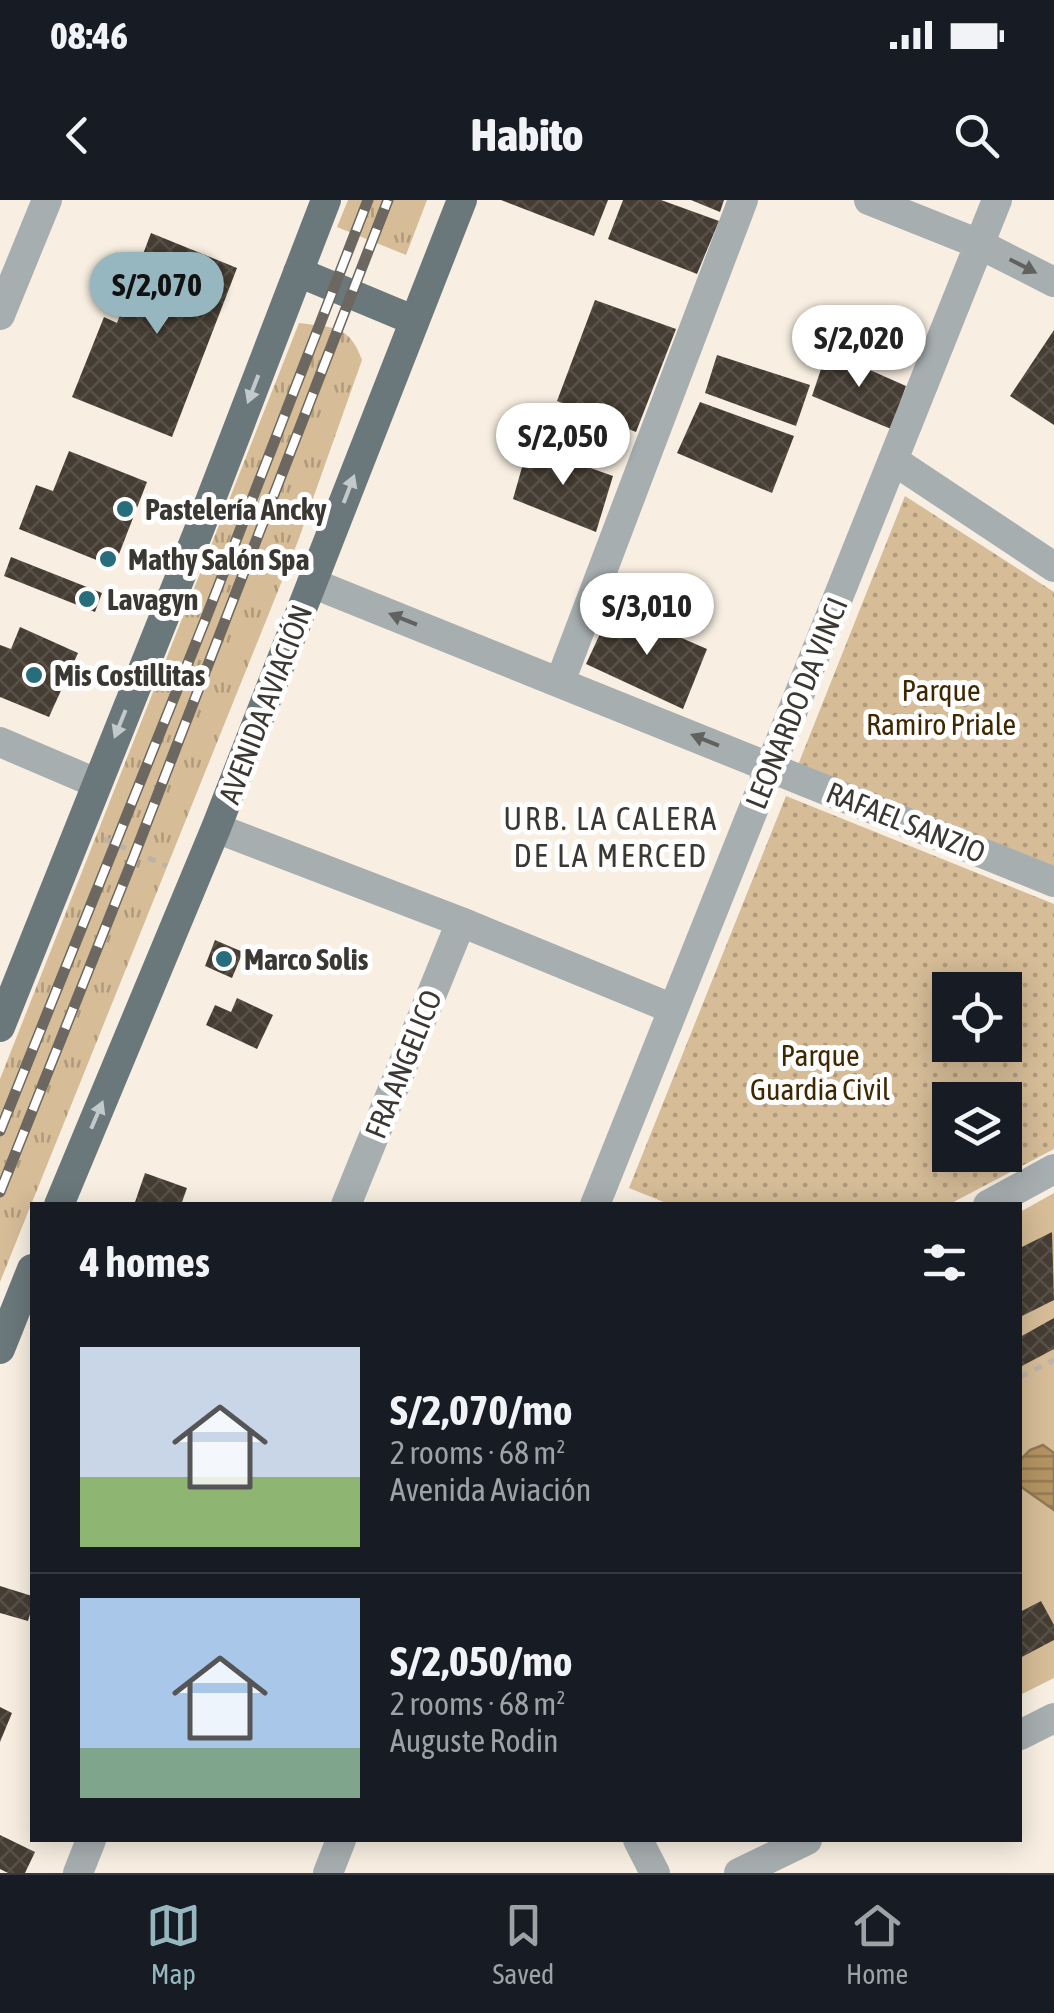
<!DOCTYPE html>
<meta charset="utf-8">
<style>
body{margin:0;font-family:"Asap Condensed",sans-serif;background:#20242c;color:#f1f3f6;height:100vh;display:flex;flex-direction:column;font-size:38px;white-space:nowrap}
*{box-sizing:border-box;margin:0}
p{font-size:32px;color:#9ea1a6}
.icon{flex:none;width:55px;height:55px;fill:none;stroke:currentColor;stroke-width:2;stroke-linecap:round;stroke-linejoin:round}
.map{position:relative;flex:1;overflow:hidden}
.drawer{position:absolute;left:30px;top:1002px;width:992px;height:640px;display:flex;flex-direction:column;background:#171b24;border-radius:0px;box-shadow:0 5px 25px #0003}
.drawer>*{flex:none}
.tools{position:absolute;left:932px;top:772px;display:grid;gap:20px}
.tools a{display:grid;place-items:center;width:90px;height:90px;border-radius:0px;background:#171b24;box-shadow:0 5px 25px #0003;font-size:50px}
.price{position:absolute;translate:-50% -85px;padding:0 22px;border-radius:35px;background:#fff;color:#222;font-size:32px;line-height:65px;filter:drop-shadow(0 2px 5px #0008)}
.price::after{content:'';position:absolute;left:50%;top:60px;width:30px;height:22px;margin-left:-15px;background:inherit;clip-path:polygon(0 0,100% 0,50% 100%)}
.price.on{background:#96b7bf;color:#111}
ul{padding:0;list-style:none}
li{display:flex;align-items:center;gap:30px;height:250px;padding:0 50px}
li+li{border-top:2px solid #363941}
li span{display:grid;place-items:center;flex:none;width:280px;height:200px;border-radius:0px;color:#555}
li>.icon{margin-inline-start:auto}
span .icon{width:120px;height:120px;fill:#fffc;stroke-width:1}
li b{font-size:42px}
h2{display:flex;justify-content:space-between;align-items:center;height:120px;padding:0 50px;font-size:42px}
.status{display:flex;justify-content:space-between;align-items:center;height:70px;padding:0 50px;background:#171b24;direction:ltr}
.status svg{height:28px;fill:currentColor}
header{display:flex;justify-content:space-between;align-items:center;height:130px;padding:0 50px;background:#171b24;font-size:45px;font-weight:800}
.dock{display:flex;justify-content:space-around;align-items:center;height:140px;border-top:2px solid #363941;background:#171b24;font-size:28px;color:#9ea1a6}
.dock a{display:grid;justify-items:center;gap:5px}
.dock .on{color:#96b7bf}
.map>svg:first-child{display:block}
.grass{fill:url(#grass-tufts)}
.park{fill:url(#park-dots);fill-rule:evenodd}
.garden{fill:#d6bc97}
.water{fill:url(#water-rules);stroke:#907854;stroke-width:2.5}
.building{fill:url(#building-cross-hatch)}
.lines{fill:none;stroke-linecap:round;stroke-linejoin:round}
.path{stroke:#bab3a8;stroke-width:5;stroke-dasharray:8 8;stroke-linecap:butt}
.minor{stroke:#a7aeb0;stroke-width:30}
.major{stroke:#6a777b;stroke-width:30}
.rail-casing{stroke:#6c6861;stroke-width:11}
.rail{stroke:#fefefe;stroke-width:8;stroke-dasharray:22;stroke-linecap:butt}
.oneway{fill:#61615f}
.oneway2{fill:#c3c8ca}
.poi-dot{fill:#276d7b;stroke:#fefefe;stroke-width:4}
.labels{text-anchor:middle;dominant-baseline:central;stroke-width:10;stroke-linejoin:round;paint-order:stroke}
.poi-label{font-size:30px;font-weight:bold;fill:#3b3833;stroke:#fefefe;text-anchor:start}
.park-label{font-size:30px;fill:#3f2800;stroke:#fefefe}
.street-label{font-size:30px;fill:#3b3833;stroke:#fefefe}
.neighbourhood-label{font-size:32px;letter-spacing:2.5px;fill:#3b3833;stroke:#fefefe}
</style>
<div class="status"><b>08:46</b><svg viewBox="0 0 49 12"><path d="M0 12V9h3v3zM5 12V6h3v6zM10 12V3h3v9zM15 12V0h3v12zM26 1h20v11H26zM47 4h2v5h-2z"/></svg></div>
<header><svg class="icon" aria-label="back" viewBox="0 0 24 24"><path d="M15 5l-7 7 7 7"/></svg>Habito<svg class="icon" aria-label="search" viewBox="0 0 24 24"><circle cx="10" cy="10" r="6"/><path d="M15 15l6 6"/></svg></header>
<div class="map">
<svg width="1054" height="1673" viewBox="0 0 1054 1673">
<defs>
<pattern id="grass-tufts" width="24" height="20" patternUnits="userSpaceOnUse" patternTransform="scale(2.5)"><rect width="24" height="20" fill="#d6bc97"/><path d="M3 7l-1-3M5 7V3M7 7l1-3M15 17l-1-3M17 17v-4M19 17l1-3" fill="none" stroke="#af9a7c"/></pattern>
<pattern id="park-dots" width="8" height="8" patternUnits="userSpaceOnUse" patternTransform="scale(2.5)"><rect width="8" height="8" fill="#d6bc97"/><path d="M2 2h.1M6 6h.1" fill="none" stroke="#af9a7c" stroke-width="1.8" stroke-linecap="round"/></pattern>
<pattern id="water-rules" width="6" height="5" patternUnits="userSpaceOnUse" patternTransform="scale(2.5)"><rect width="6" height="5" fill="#b49362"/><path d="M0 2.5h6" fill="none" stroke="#947951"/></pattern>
<pattern id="building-cross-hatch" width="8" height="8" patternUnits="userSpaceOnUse" patternTransform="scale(2.5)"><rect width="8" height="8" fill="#453d33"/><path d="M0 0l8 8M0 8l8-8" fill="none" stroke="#585148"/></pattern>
</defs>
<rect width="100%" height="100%" fill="#f8efe2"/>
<!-- grass -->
<path class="grass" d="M 348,0 L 427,0 L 406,55 L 337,27 Z
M 299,123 C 333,128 349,124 362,160 L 298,341 L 0,1082 L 0,879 Z"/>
<!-- park -->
<path class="park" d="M 905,296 L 1054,392 L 1054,674 L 796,570 Z
M 786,596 L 1054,704 L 1054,949 L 948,1005 L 671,1005 L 629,988 ZM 950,790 L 1005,790 L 1005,845 L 950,845 ZM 950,900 L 1005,900 L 1005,955 L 950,955 Z"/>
<!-- garden -->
<path class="garden" d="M 1054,993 L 1054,1478 L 1020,1495 L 1020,1012 Z"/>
<!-- water -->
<path class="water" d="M 1043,1245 L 1054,1253 L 1054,1310 L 1020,1286 L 1020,1260 L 1030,1250 Z"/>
<!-- building -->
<path class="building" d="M 501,0 L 608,0 L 594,36 Z
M 623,0 L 661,0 L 719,21 L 697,74 L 608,39 Z
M 691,0 L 724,0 L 720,12 Z
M 151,33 L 237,68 L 172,237 L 72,197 L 104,117 L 117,123 Z
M 595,100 L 676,129 L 636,232 L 557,201 Z
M 1054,130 L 1054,225 L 1010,196 Z
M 827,151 L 906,186 L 891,229 L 812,196 Z
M 717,155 L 810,185 L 796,226 L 705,193 Z
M 700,202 L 794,236 L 772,293 L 677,253 Z
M 528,246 L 613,276 L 596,332 L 513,299 Z
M 69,251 L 147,282 L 114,367 L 19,329 L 36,285 L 53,291 Z
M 11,357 L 102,393 L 95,412 L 4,376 Z
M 612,408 L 707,449 L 683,509 L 586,464 Z
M 20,427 L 78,453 L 49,517 L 0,497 L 0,445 L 11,449 Z
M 215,740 L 243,752 L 232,778 L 205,766 Z
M 237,798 L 273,815 L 257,849 L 206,825 L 215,805 L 231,812 Z
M 145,973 L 187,988 L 181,1005 L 134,1005 Z
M 1052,1032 L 1054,1100 L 1020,1117 L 1020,1048 Z
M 1054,1118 L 1054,1149 L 1020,1167 L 1020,1137 Z
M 0,1386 L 32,1396 L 32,1407 L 28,1421 L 0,1413 Z
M 1041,1401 L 1054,1425 L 1054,1440 L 1020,1458 L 1020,1412 Z
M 0,1507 L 12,1513 L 0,1542 Z
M 0,1635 L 35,1652 L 25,1673 L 8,1673 L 0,1669 Z"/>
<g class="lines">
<!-- path -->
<path class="path" d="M 104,639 L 167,666
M 1020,1177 L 1054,1160"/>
<!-- minor -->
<path class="minor" d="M 869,0 L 979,44 L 1054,82
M 0,115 L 47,0
M 893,260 L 1054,367
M 312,383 L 1054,682
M 560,482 L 743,0
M 0,542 L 96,583
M 216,628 L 461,722 L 673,809
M 346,1005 L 461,722
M 595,1005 L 997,0
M 988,1005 L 1054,969
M 1020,1535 L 1054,1518
M 638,1640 L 655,1673
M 78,1673 L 91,1640
M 328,1673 L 341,1640
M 739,1673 L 807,1640"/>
<!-- major -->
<path class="major" d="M 298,72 L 413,120
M 0,827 L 199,330 L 326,0
M 59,1005 L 216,628 L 462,0
M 0,1149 L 32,1069"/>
<!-- rail casing -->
<g class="rail-casing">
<path id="rail" d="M 0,931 L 206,418 L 368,0
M 0,992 L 134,656 L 388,0"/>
</g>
<!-- rail -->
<use href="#rail" class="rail"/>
</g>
<!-- one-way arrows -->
<defs><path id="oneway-solid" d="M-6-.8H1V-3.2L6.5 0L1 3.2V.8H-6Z" transform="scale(2.5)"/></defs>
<g class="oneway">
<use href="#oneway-solid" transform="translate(1023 66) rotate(27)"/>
<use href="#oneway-solid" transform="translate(403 419) rotate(-158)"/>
<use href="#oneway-solid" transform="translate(705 540) rotate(-158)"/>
</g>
<g class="oneway2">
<use href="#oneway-solid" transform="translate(253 189) rotate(111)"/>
<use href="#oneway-solid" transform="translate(349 289) rotate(-69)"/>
<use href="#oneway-solid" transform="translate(120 524) rotate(112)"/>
<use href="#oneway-solid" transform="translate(97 915) rotate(-67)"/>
</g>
<!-- markers -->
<g class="poi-dot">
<circle cx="125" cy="309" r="10"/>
<circle cx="108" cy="359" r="10"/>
<circle cx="87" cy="399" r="10"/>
<circle cx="34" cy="475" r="10"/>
<circle cx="224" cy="759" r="10"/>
</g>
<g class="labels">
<!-- poi labels -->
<g class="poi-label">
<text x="145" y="309">Pastelería Ancky</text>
<text x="128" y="359">Mathy Salón Spa</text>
<text x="107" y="399">Lavagyn</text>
<text x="54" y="475">Mis Costillitas</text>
<text x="244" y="759">Marco Solis</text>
</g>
<!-- park labels -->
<g class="park-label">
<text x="941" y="490">Parque<tspan x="941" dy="34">Ramiro Priale</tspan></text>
<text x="820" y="855">Parque<tspan x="820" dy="34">Guardia Civil</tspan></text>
</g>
<!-- street labels -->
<g class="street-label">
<text transform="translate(796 503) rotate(-68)">LEONARDO DA VINCI</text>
<text transform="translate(265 504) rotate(-69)">AVENIDA AVIACIÓN</text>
<text transform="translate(906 622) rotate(22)">RAFAEL SANZIO</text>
<text transform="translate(403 864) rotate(-68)">FRA ANGELICO</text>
</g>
<!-- neighbourhood labels -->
<g class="neighbourhood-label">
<text x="611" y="618">URB. LA CALERA<tspan x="611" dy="37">DE LA MERCED</tspan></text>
</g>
</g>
</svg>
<div class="tools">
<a><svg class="icon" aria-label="locate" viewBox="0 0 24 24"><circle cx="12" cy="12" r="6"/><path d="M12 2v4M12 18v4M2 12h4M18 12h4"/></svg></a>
<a><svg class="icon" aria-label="layers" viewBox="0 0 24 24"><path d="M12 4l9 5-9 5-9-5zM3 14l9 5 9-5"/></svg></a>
</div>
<b class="price on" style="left:157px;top:137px">S/2,070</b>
<b class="price" style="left:859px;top:190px">S/2,020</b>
<b class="price" style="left:563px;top:288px">S/2,050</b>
<b class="price" style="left:647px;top:458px">S/3,010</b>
<section class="drawer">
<h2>4 homes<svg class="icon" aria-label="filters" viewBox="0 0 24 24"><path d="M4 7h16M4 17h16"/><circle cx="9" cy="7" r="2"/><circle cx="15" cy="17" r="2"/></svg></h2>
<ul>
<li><span style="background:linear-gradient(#c9d6e8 65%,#8fb573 0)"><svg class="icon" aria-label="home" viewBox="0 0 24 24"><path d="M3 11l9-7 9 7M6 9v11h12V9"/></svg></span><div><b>S/2,070/mo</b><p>2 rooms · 68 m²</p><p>Avenida Aviación</p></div></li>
<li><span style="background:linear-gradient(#a9c7e8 75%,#7fa58c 0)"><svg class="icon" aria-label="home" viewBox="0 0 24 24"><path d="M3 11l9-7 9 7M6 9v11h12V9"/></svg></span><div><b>S/2,050/mo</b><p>2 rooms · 68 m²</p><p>Auguste Rodin</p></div></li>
</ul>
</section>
</div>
<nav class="dock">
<a class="on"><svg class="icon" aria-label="map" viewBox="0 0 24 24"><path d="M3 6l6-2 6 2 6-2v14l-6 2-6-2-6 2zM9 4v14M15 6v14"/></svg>Map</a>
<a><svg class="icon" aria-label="saved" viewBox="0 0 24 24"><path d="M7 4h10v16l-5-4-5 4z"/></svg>Saved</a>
<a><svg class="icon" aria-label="home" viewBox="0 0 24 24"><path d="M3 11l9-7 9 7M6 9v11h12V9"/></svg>Home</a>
</nav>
